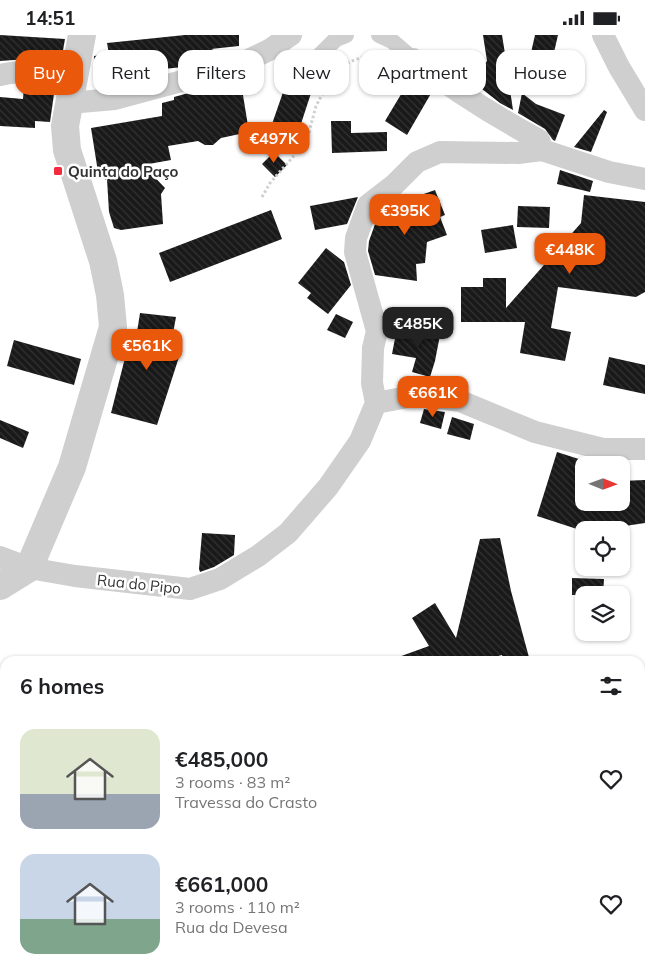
<!DOCTYPE html>
<meta charset="utf-8">
<style>
body{margin:0;font-family:Mulish,sans-serif;background:#f2f2f2;color:#202124;height:100vh;display:flex;flex-direction:column;font-size:19px;white-space:nowrap}
*{box-sizing:border-box;margin:0}
p{font-size:16px;color:#757577}
.icon{flex:none;width:28px;height:28px;fill:none;stroke:currentColor;stroke-width:2;stroke-linecap:round;stroke-linejoin:round}
.map{position:relative;flex:1;overflow:hidden}
.details{position:absolute;left:0px;top:621px;width:645px;height:321px;display:flex;flex-direction:column;background:#fff;border-radius:15px 15px 0 0;box-shadow:0 1px 4px #0004}
.details>*{flex:none}
.hud{position:absolute;left:15px;top:15px;width:615px;height:45px;display:flex;gap:10px}
.needle{width:32px;rotate:91deg}
.controls{position:absolute;left:575px;top:421px;display:grid;gap:10px}
.controls a{display:grid;place-items:center;width:55px;height:55px;border-radius:10px;background:#fff;box-shadow:0 1px 4px #0004;font-size:25px}
.price{position:absolute;translate:-50% -42px;padding:0 11px;border-radius:10px;background:#ea580c;color:#fff;font-size:16px;line-height:32px;filter:drop-shadow(0 1px 2px #0008)}
.price::after{content:'';position:absolute;left:50%;top:30px;width:15px;height:11px;margin-left:-8px;background:inherit;clip-path:polygon(0 0,100% 0,50% 100%)}
.price.selected{background:#222;color:#fff}
ul{padding:0;list-style:none}
li{display:flex;align-items:center;gap:15px;height:125px;padding:0 20px}
li span{display:grid;place-items:center;flex:none;width:140px;height:100px;border-radius:15px;color:#555}
li>.icon{margin-inline-start:auto}
span .icon{width:60px;height:60px;fill:#fffc;stroke-width:1}
li b{font-size:21px}
h2{display:flex;justify-content:space-between;align-items:center;height:60px;padding:0 20px;font-size:21px}
.tag{padding:0 18px;border-radius:15px;background:#fff;box-shadow:0 1px 4px #0004;font-size:18px;line-height:45px}
.tag.selected{background:#ea580c;color:#fff}
.status{display:flex;justify-content:space-between;align-items:center;height:35px;padding:0 25px;background:#fff;direction:ltr}
.status svg{height:14px;fill:currentColor}
.map>svg:first-child{display:block}
.building{fill:url(#building-back-hatch)}
.lines{fill:none;stroke-linecap:round;stroke-linejoin:round}
.path{stroke:#cfcfcf;stroke-width:3;stroke-dasharray:2.5 2.5;stroke-linecap:butt}
.pedestrian{stroke:#cfcfcf;stroke-width:16}
.minor{stroke:#cfcfcf;stroke-width:22}
.tertiary{stroke:#cfcfcf;stroke-width:28}
.secondary{stroke:#bcbcbc;stroke-width:28}
.poi-dot{fill:#f22b3e;stroke:#fff;stroke-width:2}
.labels{text-anchor:middle;dominant-baseline:central;stroke-width:5;stroke-linejoin:round;paint-order:stroke}
.poi-label{font-size:15px;font-weight:bold;fill:#323232;stroke:#fff;text-anchor:start}
.street-label{font-size:15px;fill:#323232;stroke:#fff}
</style>
<div class="status"><b>14:51</b><svg viewBox="0 0 49 12"><path d="M0 12V9h3v3zM5 12V6h3v6zM10 12V3h3v9zM15 12V0h3v12zM26 1h20v11H26zM47 4h2v5h-2z"/></svg></div>
<div class="map">
<svg width="645" height="942" viewBox="0 0 645 942">
<defs>
<pattern id="building-back-hatch" width="6" height="6" patternUnits="userSpaceOnUse" patternTransform="scale(1.25)"><rect width="6" height="6" fill="#191919"/><path d="M-1 5l2 2M0 0l6 6M5-1l2 2" fill="none" stroke="#323232"/></pattern>
</defs>
<rect width="100%" height="100%" fill="#fff"/>
<!-- building -->
<path class="building" d="M 0,0 L 65,4 L 61,27 L 28,24 L 0,26 Z
M 185,0 L 239,0 L 239,11 L 211,14 L 229,20 L 183,32 L 96,41 L 94,21 L 109,19 L 107,8 Z
M 483,0 L 502,0 L 506,25 L 500,41 L 509,48 L 513,75 L 500,68 L 473,47 L 476,40 L 487,26 Z
M 535,0 L 558,0 L 552,26 L 530,22 Z
M 387,21 L 401,29 L 405,34 L 433,55 L 407,100 L 385,86 L 403,56 L 375,40 Z
M 289,40 L 314,49 L 298,98 L 272,89 Z
M 236,45 L 237,54 L 242,54 L 249,97 L 221,103 L 213,110 L 205,110 L 198,106 L 168,111 L 171,125 L 143,130 L 165,153 L 161,159 L 163,189 L 121,195 L 114,193 L 109,177 L 107,144 L 105,145 L 105,135 L 98,137 L 91,93 L 162,81 L 162,68 L 174,65 L 174,62 Z
M 24,50 L 55,52 L 50,87 L 35,86 L 35,93 L 0,91 L 0,62 L 23,64 Z
M 522,58 L 536,69 L 565,80 L 555,106 L 553,105 L 545,94 L 518,78 Z
M 604,75 L 607,77 L 591,117 L 574,112 Z
M 331,86 L 351,86 L 351,98 L 387,97 L 387,116 L 332,118 Z
M 274,117 L 287,130 L 275,142 L 262,129 Z
M 560,135 L 593,146 L 590,157 L 557,149 Z
M 435,155 L 445,180 L 440,182 L 447,200 L 427,207 L 425,228 L 416,229 L 417,246 L 375,240 L 368,216 L 369,206 L 379,178 L 390,170 L 393,170 Z
M 584,160 L 645,167 L 645,257 L 636,262 L 558,252 L 551,293 L 571,297 L 565,326 L 520,318 L 525,287 L 461,287 L 461,252 L 483,252 L 483,243 L 506,243 L 506,273 L 581,188 Z
M 358,162 L 347,189 L 315,195 L 310,171 Z
M 518,171 L 550,172 L 549,193 L 517,192 Z
M 271,175 L 282,204 L 170,247 L 159,218 Z
M 513,190 L 517,213 L 485,218 L 481,195 Z
M 326,213 L 344,227 L 351,250 L 328,279 L 307,263 L 311,258 L 298,248 Z
M 140,278 L 176,282 L 169,320 L 179,322 L 157,390 L 111,378 L 127,315 L 134,316 Z
M 336,279 L 353,287 L 345,303 L 327,295 Z
M 397,293 L 440,300 L 435,326 L 430,342 L 412,337 L 416,323 L 392,319 Z
M 14,305 L 81,324 L 74,350 L 7,331 Z
M 609,322 L 645,330 L 645,359 L 603,350 Z
M 424,374 L 445,377 L 441,394 L 420,388 Z
M 452,382 L 474,389 L 470,405 L 447,399 Z
M 0,385 L 29,397 L 23,413 L 0,403 Z
M 557,417 L 585,426 L 577,450 L 584,449 L 584,468 L 621,468 L 621,446 L 645,445 L 645,488 L 625,491 L 625,495 L 598,495 L 598,493 L 580,495 L 537,481 Z
M 202,498 L 235,500 L 234,520 L 214,532 L 200,537 L 199,534 Z
M 500,503 L 511,556 L 530,626 L 504,626 L 502,620 L 480,626 L 393,626 L 393,624 L 429,611 L 412,583 L 435,568 L 456,603 L 480,504 Z
M 572,543 L 604,544 L 603,560 L 572,560 Z"/>
<g class="lines">
<!-- path -->
<path class="path" d="M 285,30 L 289,41 L 301,40
M 336,38 C 345,26 362,22 376,19
M 262,162 L 270,148 L 293,122 L 309,97 L 316,71 L 324,56"/>
<!-- pedestrian -->
<path class="pedestrian" d="M 379,0 L 392,6 L 413,24
M 317,40 L 320,20 L 336,4 L 346,0
M 327,942 L 328,938"/>
<!-- minor -->
<path class="minor" d="M 603,0 L 619,32 L 645,75
M 413,24 C 453,55 495,81 539,105 L 542,115
M 0,40 C 24,34 50,37 74,43
M 69,68 L 115,64 L 234,32 L 269,15 L 291,0
M 376,368 L 372,348 L 373,313 L 377,296 L 355,217 L 356,203 L 368,170 L 394,150 L 417,127 L 440,117 L 518,118 L 542,115 L 609,137 L 645,144
M 376,368 L 418,360 L 460,366 L 535,397 L 603,414 L 645,414
M 0,522 L 29,533 L 75,541 L 190,554 L 220,544 L 258,521 L 288,498 L 328,452 L 360,406 L 376,368
M 612,938 L 615,942"/>
<!-- tertiary -->
<path class="tertiary" d="M 0,551 L 29,533 L 72,432 L 113,292 L 110,260 L 103,226 L 67,115 L 65,91 L 82,0"/>
<!-- secondary -->
<path class="secondary" d="M 640,725 L 645,722
M 0,842 L 5,842"/>
</g>
<!-- markers -->
<rect class="poi-dot" x="53" y="131" width="10" height="10" rx="2.5"/>
<g class="labels">
<!-- poi labels -->
<g class="poi-label">
<text x="68" y="136">Quinta do Paço</text>
</g>
<!-- street labels -->
<g class="street-label">
<text transform="translate(139 549) rotate(6)">Rua do Pipo</text>
</g>
</g>
</svg>
<div class="controls">
<a><svg class="needle" viewBox="-14 -14 28 28"><path d="M0-13l5 13h-10z" fill="#e53935"/><path d="M0 13l5-13h-10z" fill="#757577"/></svg></a>
<a><svg class="icon" aria-label="locate" viewBox="0 0 24 24"><circle cx="12" cy="12" r="6"/><path d="M12 2v4M12 18v4M2 12h4M18 12h4"/></svg></a>
<a><svg class="icon" aria-label="layers" viewBox="0 0 24 24"><path d="M12 4l9 5-9 5-9-5zM3 14l9 5 9-5"/></svg></a>
</div>
<b class="price" style="left:274px;top:129px">€497K</b>
<b class="price" style="left:405px;top:201px">€395K</b>
<b class="price" style="left:570px;top:240px">€448K</b>
<b class="price selected" style="left:418px;top:314px">€485K</b>
<b class="price" style="left:147px;top:336px">€561K</b>
<b class="price" style="left:433px;top:383px">€661K</b>
<div class="hud">
<a class="tag selected">Buy</a>
<a class="tag">Rent</a>
<a class="tag">Filters</a>
<a class="tag">New</a>
<a class="tag">Apartment</a>
<a class="tag">House</a>
</div>
<section class="details">
<h2>6 homes<svg class="icon" aria-label="filters" viewBox="0 0 24 24"><path d="M4 7h16M4 17h16"/><circle cx="9" cy="7" r="2"/><circle cx="15" cy="17" r="2"/></svg></h2>
<ul>
<li><span style="background:linear-gradient(#dfe7d0 65%,#9aa5b1 0)"><svg class="icon" aria-label="home" viewBox="0 0 24 24"><path d="M3 11l9-7 9 7M6 9v11h12V9"/></svg></span><div><b>€485,000</b><p>3 rooms · 83 m²</p><p>Travessa do Crasto</p></div><svg class="icon" aria-label="heart" viewBox="0 0 24 24"><path d="M12 20l-8-8c-3-5 5-10 8-4 3-6 11-1 8 4z"/></svg></li>
<li><span style="background:linear-gradient(#c9d6e8 65%,#7fa58c 0)"><svg class="icon" aria-label="home" viewBox="0 0 24 24"><path d="M3 11l9-7 9 7M6 9v11h12V9"/></svg></span><div><b>€661,000</b><p>3 rooms · 110 m²</p><p>Rua da Devesa</p></div><svg class="icon" aria-label="heart" viewBox="0 0 24 24"><path d="M12 20l-8-8c-3-5 5-10 8-4 3-6 11-1 8 4z"/></svg></li>
</ul>
</section>
</div>
